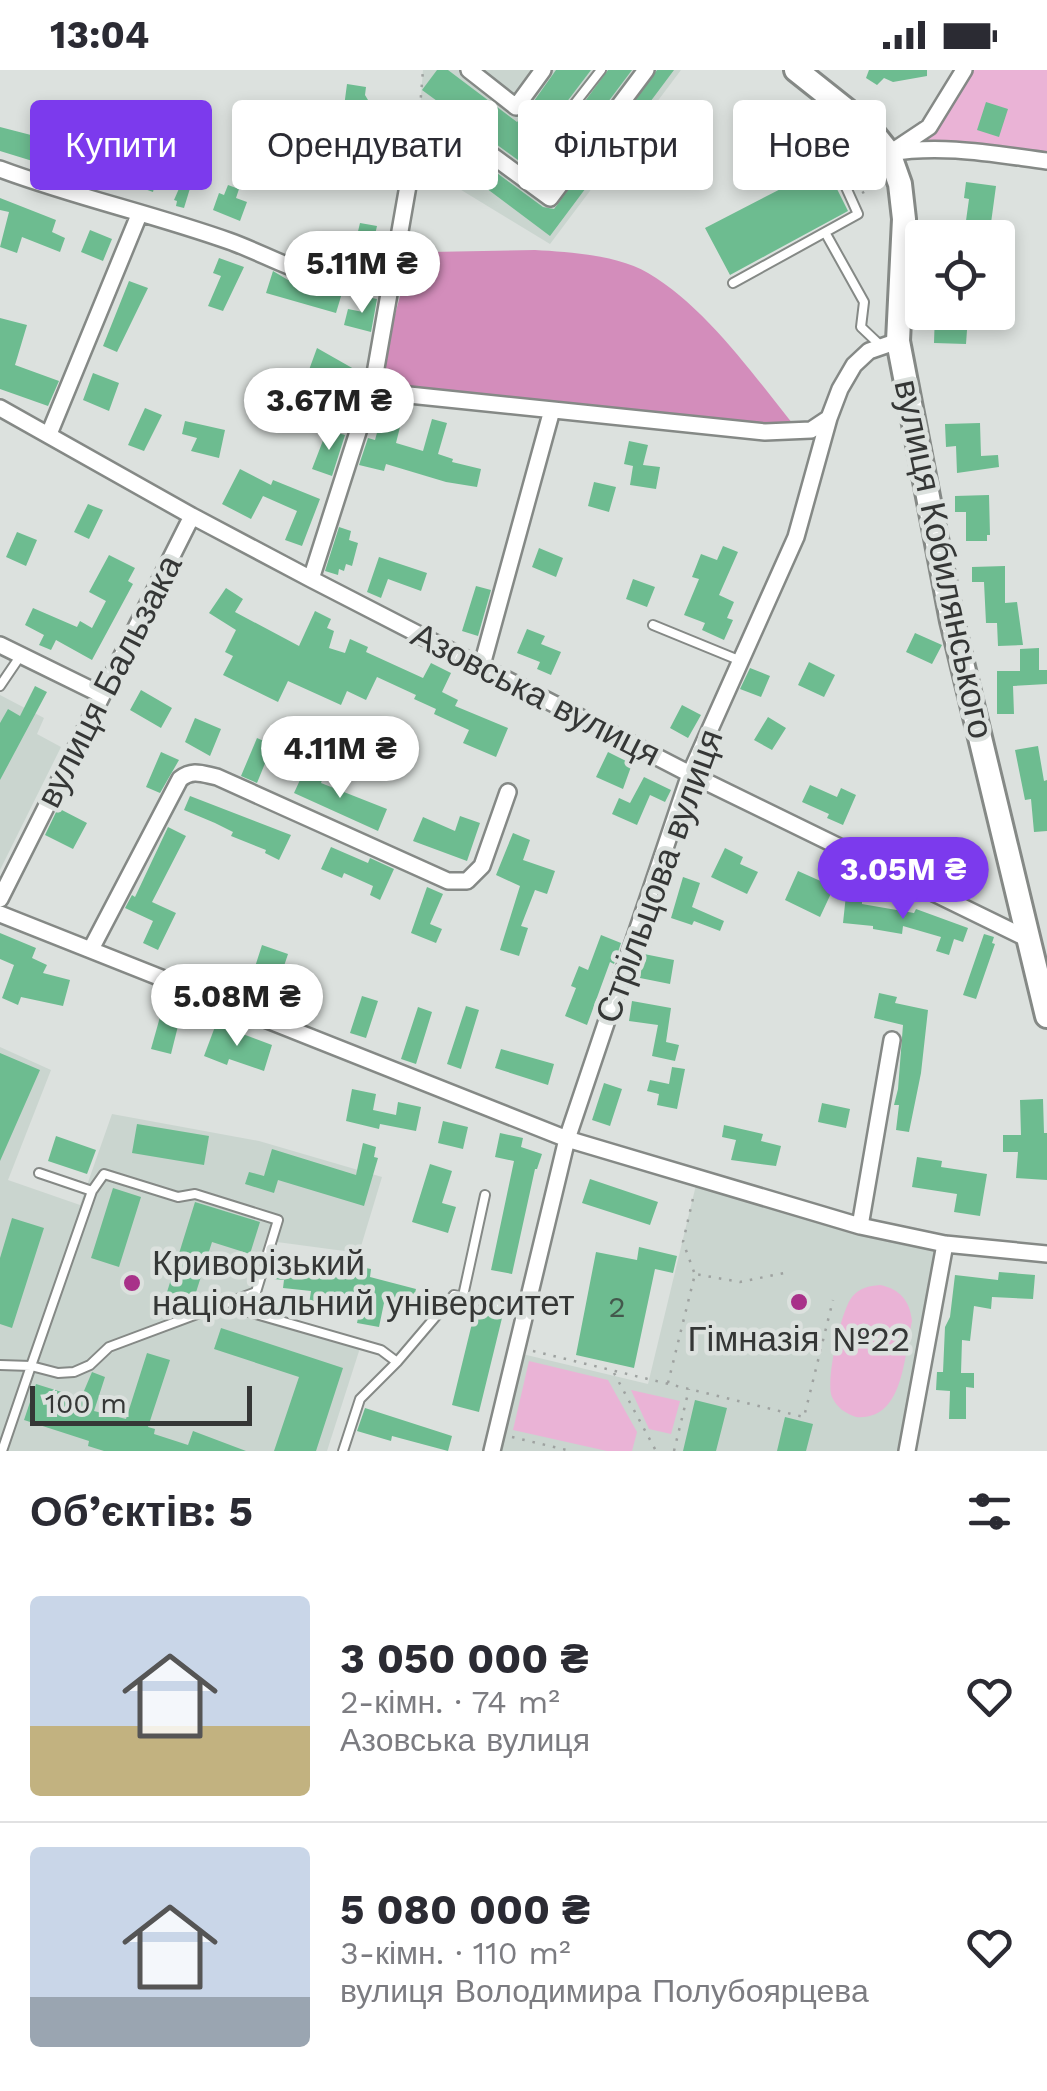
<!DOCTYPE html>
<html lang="uk">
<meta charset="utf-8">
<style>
body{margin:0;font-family:"Work Sans",sans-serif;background:#f7f7f7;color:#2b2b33;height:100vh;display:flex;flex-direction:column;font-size:38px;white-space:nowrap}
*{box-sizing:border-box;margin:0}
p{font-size:32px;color:#7c7c81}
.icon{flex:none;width:55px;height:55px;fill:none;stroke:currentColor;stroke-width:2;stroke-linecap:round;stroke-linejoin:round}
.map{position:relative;height:1381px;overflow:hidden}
.details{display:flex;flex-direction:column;background:#fff;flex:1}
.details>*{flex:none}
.top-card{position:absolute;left:30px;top:30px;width:988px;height:90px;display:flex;gap:20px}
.buttons{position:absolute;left:905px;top:150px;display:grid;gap:20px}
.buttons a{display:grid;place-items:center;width:110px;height:110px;border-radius:10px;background:#fff;box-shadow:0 5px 15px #0003;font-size:50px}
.scale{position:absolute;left:30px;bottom:25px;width:222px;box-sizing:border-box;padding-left:10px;border:5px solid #353736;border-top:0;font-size:28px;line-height:35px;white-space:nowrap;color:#353736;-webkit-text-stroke:8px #dce1de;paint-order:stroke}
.price{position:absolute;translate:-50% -85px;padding:0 22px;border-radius:35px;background:#fff;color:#222;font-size:32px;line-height:65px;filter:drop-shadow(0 2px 5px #0008)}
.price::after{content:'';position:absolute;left:50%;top:60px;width:30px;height:22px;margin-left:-15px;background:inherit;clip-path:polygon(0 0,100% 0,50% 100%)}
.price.on{background:#7c3aed;color:#fff}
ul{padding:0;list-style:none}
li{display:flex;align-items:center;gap:30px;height:250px;padding:0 30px}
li+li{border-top:2px solid #e1e1e2}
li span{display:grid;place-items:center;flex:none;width:280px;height:200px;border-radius:10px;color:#555}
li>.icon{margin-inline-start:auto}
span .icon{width:120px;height:120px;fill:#fffc;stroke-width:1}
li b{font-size:42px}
h2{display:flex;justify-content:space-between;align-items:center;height:120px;padding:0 30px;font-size:42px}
.chip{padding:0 35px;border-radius:10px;background:#fff;box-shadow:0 5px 15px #0003;font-size:35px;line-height:90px}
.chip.on{background:#7c3aed;color:#fff}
.status{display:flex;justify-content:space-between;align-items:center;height:70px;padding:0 50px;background:#fff;direction:ltr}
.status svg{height:28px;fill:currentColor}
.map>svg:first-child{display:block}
.built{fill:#cad5cf}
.green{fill:#eab3d6}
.forest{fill:#d38dbb}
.building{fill:#6dbc90}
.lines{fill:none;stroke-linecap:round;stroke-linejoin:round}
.lane-casing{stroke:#858986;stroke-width:12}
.street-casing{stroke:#858986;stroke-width:20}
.secondary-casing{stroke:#858986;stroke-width:28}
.path{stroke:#9ea2a0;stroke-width:2.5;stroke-dasharray:2.5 8;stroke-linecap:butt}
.lane{stroke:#fff;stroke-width:8}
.street{stroke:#fff;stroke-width:15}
.secondary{stroke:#fff;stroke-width:22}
.poi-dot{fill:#a83189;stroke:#dce1de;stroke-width:4}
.labels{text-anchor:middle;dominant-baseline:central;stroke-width:9;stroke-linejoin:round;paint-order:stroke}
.number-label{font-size:30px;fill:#43584c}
.street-label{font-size:35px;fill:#353736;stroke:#dce1de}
.poi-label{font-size:35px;fill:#353736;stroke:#dce1de;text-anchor:start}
</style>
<div class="status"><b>13:04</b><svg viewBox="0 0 49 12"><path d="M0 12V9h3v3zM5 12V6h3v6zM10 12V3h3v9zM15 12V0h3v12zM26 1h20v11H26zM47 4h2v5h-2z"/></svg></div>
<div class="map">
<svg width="1047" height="1381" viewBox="0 0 1047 1381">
<rect width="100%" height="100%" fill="#dce1de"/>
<!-- built -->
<path class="built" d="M 423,0 L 681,0 L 550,174 L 412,90 L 419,53 Z
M 0,625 L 44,648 L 37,664 L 61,677 L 0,800 Z
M 0,977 L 51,1000 L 8,1110 L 80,1135 L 112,1044 L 259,1071 L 382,1107 L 359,1183 L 277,1172 L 255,1247 L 360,1278 L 327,1381 L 0,1381 Z
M 696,1115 L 856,1163 L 939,1182 L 903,1381 L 492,1381 L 514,1282 L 648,1314 Z"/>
<!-- green -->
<path class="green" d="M 964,0 L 1047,0 L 1047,91 L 923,78 L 913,69 Z
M 880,1215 C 900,1219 910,1231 912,1251 C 904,1286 904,1351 856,1347 C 845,1343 837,1338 832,1327 C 825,1312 841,1240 852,1227 C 859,1218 869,1216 880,1215 Z
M 529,1291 L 608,1310 L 637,1362 L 632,1381 L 607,1381 L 513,1360 Z
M 631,1320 L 680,1331 L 671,1364 L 649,1359 Z"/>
<!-- forest -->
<path class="forest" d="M 535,180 C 569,182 618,185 648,203 C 706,237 755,307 797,359 L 547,338 L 393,315 L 378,306 L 407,201 L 430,182 Z"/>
<!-- building -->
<path class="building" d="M 437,0 L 448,0 L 517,52 L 520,49 L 551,71 L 557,69 L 608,0 L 632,0 L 548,112 L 422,20 Z
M 556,0 L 591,0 L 550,54 L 529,38 Z
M 657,0 L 674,0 L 550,166 L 470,106 L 425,86 L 428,64 L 482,92 L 543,137 L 554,139 Z
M 869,0 L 927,0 L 927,6 L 893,12 L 884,8 L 877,15 L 866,8 Z
M 347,14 L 366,17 L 365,25 L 371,35 L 381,36 L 377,75 L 372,80 L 339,75 Z
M 986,32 L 1008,39 L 999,67 L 977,60 Z
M 0,57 L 85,79 L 84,84 L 120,96 L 114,112 L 79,100 L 78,105 L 0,81 Z
M 807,59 L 848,141 L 730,205 L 705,158 L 800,109 L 781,72 Z
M 155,72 L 164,75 L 153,122 L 139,117 L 149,90 L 144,88 L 148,73 Z
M 190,77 L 202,79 L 184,138 L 176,136 L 177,131 L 174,130 L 181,114 Z
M 966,112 L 996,116 L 991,153 L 999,154 L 997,168 L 964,165 L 969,129 L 964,128 Z
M 228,115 L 239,119 L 236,128 L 247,132 L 240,151 L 213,140 L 219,123 L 224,125 Z
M 0,128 L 56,150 L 52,162 L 65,168 L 60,182 L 22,167 L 17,183 L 0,177 L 9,142 L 0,140 Z
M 360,153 L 377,156 L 368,196 L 347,190 L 350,177 L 354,178 Z
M 90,160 L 112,169 L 103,191 L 81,182 Z
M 219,188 L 244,197 L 223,241 L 208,236 L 221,206 L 213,203 Z
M 273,201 L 288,210 L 342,223 L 336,243 L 266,223 Z
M 129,211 L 148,218 L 117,282 L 103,276 Z
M 367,227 L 377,229 L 371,262 L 344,255 L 348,239 L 363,242 Z
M 935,242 L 953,242 L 952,260 L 967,260 L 966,274 L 934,273 Z
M 0,248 L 27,255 L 15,295 L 59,311 L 48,336 L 0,319 Z
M 317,278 L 361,303 L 350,334 L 324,323 L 318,338 L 298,330 Z
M 93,303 L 119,313 L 109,341 L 83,330 Z
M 145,338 L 162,345 L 144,381 L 128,375 Z
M 382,344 L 402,349 L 396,373 L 423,381 L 432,349 L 447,353 L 438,384 L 453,389 L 452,392 L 481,399 L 477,417 L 446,412 L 386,394 L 384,401 L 359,395 L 368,368 L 375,370 Z
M 185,351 L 225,360 L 219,388 L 191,381 L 197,368 L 182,364 Z
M 980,353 L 981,386 L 998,385 L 999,397 L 957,403 L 956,376 L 946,377 L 945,354 Z
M 327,360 L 345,365 L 332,406 L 312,399 Z
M 629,371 L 648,375 L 643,395 L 660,397 L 656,419 L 630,415 L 633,396 L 624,394 Z
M 240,399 L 271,415 L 273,410 L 320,429 L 302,476 L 285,470 L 297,441 L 263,426 L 251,449 L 222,434 Z
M 594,412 L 616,417 L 609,442 L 588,436 Z
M 989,425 L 990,465 L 987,465 L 987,471 L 966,471 L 966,442 L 955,442 L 955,426 Z
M 88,434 L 103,440 L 89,469 L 74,462 Z
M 339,457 L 351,461 L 349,470 L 358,473 L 352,496 L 346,494 L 344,501 L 339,499 L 338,505 L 325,501 Z
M 17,462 L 37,470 L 26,496 L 6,487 Z
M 723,476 L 738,482 L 719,525 L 734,532 L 727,548 L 733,550 L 724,570 L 702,560 L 705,553 L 684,545 L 699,509 L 692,507 L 701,484 L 717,490 Z
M 539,478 L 563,488 L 556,507 L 532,497 Z
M 109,485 L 135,498 L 128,511 L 133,514 L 92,590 L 56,570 L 51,580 L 39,575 L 44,565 L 25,555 L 33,538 L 77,557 L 80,551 L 92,558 L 106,531 L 89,522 Z
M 379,487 L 427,503 L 421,521 L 388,509 L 381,528 L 367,522 Z
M 1005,496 L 1005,533 L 1017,532 L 1023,575 L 998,576 L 997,553 L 986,553 L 984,512 L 972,512 L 972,497 Z
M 633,509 L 655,517 L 647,537 L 626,529 Z
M 476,516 L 491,520 L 478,566 L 462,561 Z
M 226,518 L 243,529 L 235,542 L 299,576 L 315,541 L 331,549 L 327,558 L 334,561 L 329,578 L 345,583 L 350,569 L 368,577 L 366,582 L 423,608 L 431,593 L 451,603 L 442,622 L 458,630 L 455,636 L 508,658 L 496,687 L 463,673 L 469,660 L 434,644 L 436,639 L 414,629 L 416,625 L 377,607 L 366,630 L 347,621 L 341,635 L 288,611 L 278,632 L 223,605 L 233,586 L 225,582 L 236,560 L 209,543 Z
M 527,559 L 545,566 L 541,574 L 561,582 L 551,605 L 537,599 L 540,592 L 517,583 Z
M 915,563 L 942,575 L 932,594 L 906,582 Z
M 1039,578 L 1039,600 L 1047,600 L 1047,614 L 1013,616 L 1014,644 L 997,644 L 997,601 L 1020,601 L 1020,579 Z
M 809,592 L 835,605 L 824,627 L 798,615 Z
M 750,598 L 770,606 L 761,627 L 740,619 Z
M 35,616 L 47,622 L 0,710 L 0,653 L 8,639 L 20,646 Z
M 141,620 L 172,638 L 161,658 L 130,640 Z
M 682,635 L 701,645 L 688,668 L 670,658 Z
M 768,647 L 786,658 L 772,680 L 754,670 Z
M 195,648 L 221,659 L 210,686 L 185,672 Z
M 257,668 L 284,680 L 287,672 L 307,681 L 298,700 L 268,686 L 257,713 L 241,706 Z
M 1038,676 L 1044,711 L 1047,710 L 1047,761 L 1034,762 L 1031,729 L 1025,730 L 1015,680 Z
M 161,682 L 179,690 L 160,723 L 146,717 Z
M 608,682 L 632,694 L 623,719 L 596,707 Z
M 305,699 L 323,707 L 321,713 L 387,739 L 378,761 L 294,723 Z
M 644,707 L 671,720 L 665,732 L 650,725 L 637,755 L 612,744 L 619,728 L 630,733 Z
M 810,715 L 837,727 L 841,718 L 856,725 L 843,755 L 827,748 L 829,744 L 802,732 Z
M 190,726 L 291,765 L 279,790 L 265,783 L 266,780 L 231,766 L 233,762 L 215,753 L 184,740 Z
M 58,738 L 87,753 L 73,779 L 45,765 Z
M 460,746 L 480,753 L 467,791 L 413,771 L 423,747 L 455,761 Z
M 168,757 L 186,766 L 152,832 L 176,843 L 158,880 L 143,873 L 153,851 L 125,838 L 132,825 L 135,827 Z
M 513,763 L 530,770 L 523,790 L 555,801 L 547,824 L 535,820 L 521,856 L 528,858 L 519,886 L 500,880 L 520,816 L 496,805 Z
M 331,777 L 368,793 L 370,788 L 394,799 L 380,830 L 370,825 L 373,816 L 344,803 L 342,808 L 321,799 Z
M 725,778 L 743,787 L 740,794 L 758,802 L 747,824 L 711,807 Z
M 798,801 L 834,817 L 820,847 L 785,830 Z
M 683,807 L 700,813 L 692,837 L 724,851 L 720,861 L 694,851 L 692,855 L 671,848 Z
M 427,817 L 443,824 L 430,854 L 442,859 L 436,873 L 411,863 Z
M 846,825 L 862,826 L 862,834 L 914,843 L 916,839 L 968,858 L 963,872 L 954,869 L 949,885 L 936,881 L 941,867 L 903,856 L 902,864 L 873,859 L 873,856 L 843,853 Z
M 0,863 L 36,878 L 32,888 L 47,895 L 43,903 L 70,910 L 63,936 L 21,927 L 18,935 L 2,928 L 14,895 L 0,889 Z
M 984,864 L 994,867 L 992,873 L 995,874 L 976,929 L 963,925 Z
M 601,865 L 621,873 L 614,894 L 610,892 L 587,955 L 565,946 L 576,918 L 571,916 L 579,896 L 588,900 Z
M 262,875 L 288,884 L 284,896 L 279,894 L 268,929 L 247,922 Z
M 644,884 L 674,890 L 670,914 L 640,908 Z
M 298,910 L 318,917 L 310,943 L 289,937 Z
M 879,923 L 897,927 L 895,933 L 928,940 L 921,1003 L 909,1062 L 896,1060 L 899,1035 L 894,1035 L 898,1019 L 903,955 L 874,948 Z
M 362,926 L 378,931 L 366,968 L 350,963 Z
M 632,931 L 671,938 L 666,972 L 679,975 L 675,991 L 652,986 L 658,955 L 629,951 Z
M 466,936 L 479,940 L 461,999 L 447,994 Z
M 418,937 L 432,942 L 416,994 L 401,989 Z
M 160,947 L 179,952 L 171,984 L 151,979 Z
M 216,954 L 272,975 L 264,1001 L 229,989 L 227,995 L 204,986 Z
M 501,979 L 554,994 L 548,1015 L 495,998 Z
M 0,983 L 40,1000 L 0,1091 Z
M 672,997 L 685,999 L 677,1039 L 657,1035 L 659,1024 L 647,1021 L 650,1010 L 669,1014 Z
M 604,1013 L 622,1019 L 610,1056 L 592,1050 Z
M 352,1019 L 376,1024 L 373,1040 L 396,1045 L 398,1032 L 421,1037 L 416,1061 L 380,1054 L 379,1059 L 346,1051 Z
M 1043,1029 L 1044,1063 L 1047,1063 L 1047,1110 L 1016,1108 L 1018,1082 L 1003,1082 L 1003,1065 L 1021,1065 L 1020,1030 Z
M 822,1033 L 850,1039 L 846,1058 L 818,1052 Z
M 443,1051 L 468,1057 L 463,1079 L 438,1073 Z
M 137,1054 L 209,1066 L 204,1095 L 132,1083 Z
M 724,1055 L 763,1064 L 761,1071 L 781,1076 L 776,1096 L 731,1090 L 736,1070 L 722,1067 Z
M 500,1063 L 523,1068 L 521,1077 L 542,1084 L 537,1099 L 535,1099 L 512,1204 L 491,1200 L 514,1091 L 495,1087 Z
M 56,1066 L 96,1080 L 87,1104 L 48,1091 Z
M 363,1073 L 376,1077 L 374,1087 L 378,1088 L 364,1136 L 278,1110 L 274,1123 L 245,1114 L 249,1102 L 264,1106 L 272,1079 L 356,1105 Z
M 917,1087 L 942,1091 L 941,1097 L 987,1104 L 980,1146 L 954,1142 L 957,1124 L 912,1117 Z
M 430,1094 L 452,1101 L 442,1133 L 456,1137 L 448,1163 L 412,1152 Z
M 590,1109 L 658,1132 L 650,1155 L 582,1133 Z
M 113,1118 L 141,1127 L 119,1197 L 91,1188 Z
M 195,1132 L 260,1152 L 250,1184 L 212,1172 L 191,1238 L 183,1241 L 163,1235 Z
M 12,1148 L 44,1158 L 12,1258 L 0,1254 L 0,1188 Z
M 639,1177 L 677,1186 L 673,1203 L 655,1199 L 634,1298 L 576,1285 L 596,1182 L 637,1190 Z
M 276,1190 L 332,1198 L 333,1192 L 371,1199 L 370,1207 L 416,1219 L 411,1239 L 384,1233 L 379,1257 L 357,1253 L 361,1232 L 322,1223 L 319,1243 L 308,1241 L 311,1221 L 283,1218 L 284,1210 L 273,1209 Z
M 999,1202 L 1035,1205 L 1033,1229 L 992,1227 L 991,1239 L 974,1236 L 970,1271 L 962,1270 L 961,1303 L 974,1303 L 974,1318 L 966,1317 L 966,1349 L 949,1349 L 950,1321 L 936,1320 L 937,1302 L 943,1302 L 945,1257 L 950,1247 L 955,1205 L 998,1210 Z
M 475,1241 L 502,1248 L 479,1342 L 452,1335 Z
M 221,1258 L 343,1298 L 316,1381 L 274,1381 L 299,1307 L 214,1279 Z
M 147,1283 L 170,1290 L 148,1357 L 155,1359 L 154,1364 L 188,1375 L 193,1361 L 246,1381 L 104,1381 L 88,1376 L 89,1371 L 24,1350 L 36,1314 L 81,1328 L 92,1302 L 105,1307 L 94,1341 L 126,1349 Z
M 695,1330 L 727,1338 L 716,1381 L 683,1381 Z
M 365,1338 L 452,1366 L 448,1381 L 392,1366 L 391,1371 L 357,1361 Z
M 785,1347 L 813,1354 L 806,1381 L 777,1381 Z"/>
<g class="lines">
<!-- lane casing -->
<g class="lane-casing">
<path id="lane" d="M 516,37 L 551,64 L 601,0
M 826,164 L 864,232 L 861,257 L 880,275
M 733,213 L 858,144 L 817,53 L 821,24
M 653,555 L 741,591
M 0,616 L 21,585
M 39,1103 L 92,1121
M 463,1226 L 485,1125
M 0,1295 L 31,1296 L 92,1121 L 104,1104 L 178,1127 L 195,1124 L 278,1150 L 256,1222
M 2,1381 L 31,1296 L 58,1303 L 74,1302 L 90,1295 L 109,1277 L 256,1222 L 249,1242 L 381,1280 L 397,1292
M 343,1381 L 360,1329 L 397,1292 L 454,1225 L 526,1240"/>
</g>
<!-- street casing -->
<g class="street-casing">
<path id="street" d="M 469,0 L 516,37 L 543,0
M 896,79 L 929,57 L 964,0
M 889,83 C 943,74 993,84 1047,91
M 0,99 C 75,127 153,144 229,171 C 266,184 304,208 345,211 C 365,213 379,205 396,197
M 373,315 L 409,325 L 765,362 L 811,360 L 829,348
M 0,338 L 192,446 L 311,509 L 690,704 L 1030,870
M 49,364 L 139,145
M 311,509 L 373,315 L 419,53 L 436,48 L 452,56 L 550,128 L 646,0
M 0,575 L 100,624
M 482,595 L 552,340
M 0,829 L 192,446
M 0,844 L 567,1069 L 860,1156 L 945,1174 L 1047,1184
M 91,879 L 180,709 C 193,699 202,704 217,707 L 448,811 L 467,811 L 482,796 L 508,722
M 860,1156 L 892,970
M 492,1381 L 567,1069 L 690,704 L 796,467 L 829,348 L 840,319 L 854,295 L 869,281 L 898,271
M 907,1381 L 945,1174"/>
</g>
<!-- secondary casing -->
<g class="secondary-casing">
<path id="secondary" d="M 796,0 L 869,58 L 889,83 L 900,114 L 904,149 L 898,271 L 952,551 L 1047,946"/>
</g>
<!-- path -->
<path class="path" d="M 420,38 L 423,0
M 861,81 L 880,118
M 851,96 L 866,89
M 862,123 L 877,115
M 694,1202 L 683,1172 L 694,1124
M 533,1281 L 804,1347 L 833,1230
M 614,1303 L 656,1381
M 668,1313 L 695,1204 L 740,1212 L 784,1203
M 512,1367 L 571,1381
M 674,1381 L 689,1319"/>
<!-- lane -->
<use href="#lane" class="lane"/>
<!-- street -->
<use href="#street" class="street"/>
<!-- secondary -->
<use href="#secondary" class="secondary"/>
</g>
<!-- markers -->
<g class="poi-dot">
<circle cx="132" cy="1213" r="10"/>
<circle cx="799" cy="1232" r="10"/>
</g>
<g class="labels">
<!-- number labels -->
<g class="number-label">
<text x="617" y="1236">2</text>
</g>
<!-- street labels -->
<g class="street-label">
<text transform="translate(944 489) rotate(78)">вулиця Кобилянського</text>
<text transform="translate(109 611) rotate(-63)">вулиця Бальзака</text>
<text transform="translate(536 624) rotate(27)">Азовська вулиця</text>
<text transform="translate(659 806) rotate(-70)">Стрільцова вулиця</text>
</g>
<!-- poi labels -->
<g class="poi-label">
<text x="152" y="1193">Криворізький<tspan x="152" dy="40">національний університет</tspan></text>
<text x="799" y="1269" text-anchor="middle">Гімназія №22</text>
</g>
</g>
</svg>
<div class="buttons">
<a><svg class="icon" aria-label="locate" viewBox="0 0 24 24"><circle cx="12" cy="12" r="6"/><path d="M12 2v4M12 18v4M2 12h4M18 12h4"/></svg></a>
</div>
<div class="scale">100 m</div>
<b class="price" style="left:362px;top:246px">5.11M ₴</b>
<b class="price" style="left:329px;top:383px">3.67M ₴</b>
<b class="price" style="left:340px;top:731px">4.11M ₴</b>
<b class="price on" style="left:903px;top:852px">3.05M ₴</b>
<b class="price" style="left:237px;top:979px">5.08M ₴</b>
<div class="top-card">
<a class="chip on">Купити</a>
<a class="chip">Орендувати</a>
<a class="chip">Фільтри</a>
<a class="chip">Нове</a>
</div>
</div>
<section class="details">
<h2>Об’єктів: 5<svg class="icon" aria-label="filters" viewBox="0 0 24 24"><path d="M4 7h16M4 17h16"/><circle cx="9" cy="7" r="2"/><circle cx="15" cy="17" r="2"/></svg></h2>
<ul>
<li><span style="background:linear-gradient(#c9d6e8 65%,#c2b280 0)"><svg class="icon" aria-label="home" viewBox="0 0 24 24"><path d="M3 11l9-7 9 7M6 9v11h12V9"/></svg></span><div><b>3 050 000 ₴</b><p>2-кімн. · 74 m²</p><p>Азовська вулиця</p></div><svg class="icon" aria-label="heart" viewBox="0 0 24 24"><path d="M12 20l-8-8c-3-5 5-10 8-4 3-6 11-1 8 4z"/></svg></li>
<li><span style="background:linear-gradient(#c9d6e8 75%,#9aa5b1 0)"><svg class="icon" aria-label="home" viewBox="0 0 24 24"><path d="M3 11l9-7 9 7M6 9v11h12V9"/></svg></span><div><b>5 080 000 ₴</b><p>3-кімн. · 110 m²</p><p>вулиця Володимира Полубоярцева</p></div><svg class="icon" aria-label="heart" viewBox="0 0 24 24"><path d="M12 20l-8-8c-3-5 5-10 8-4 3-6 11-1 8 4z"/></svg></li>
</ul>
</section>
